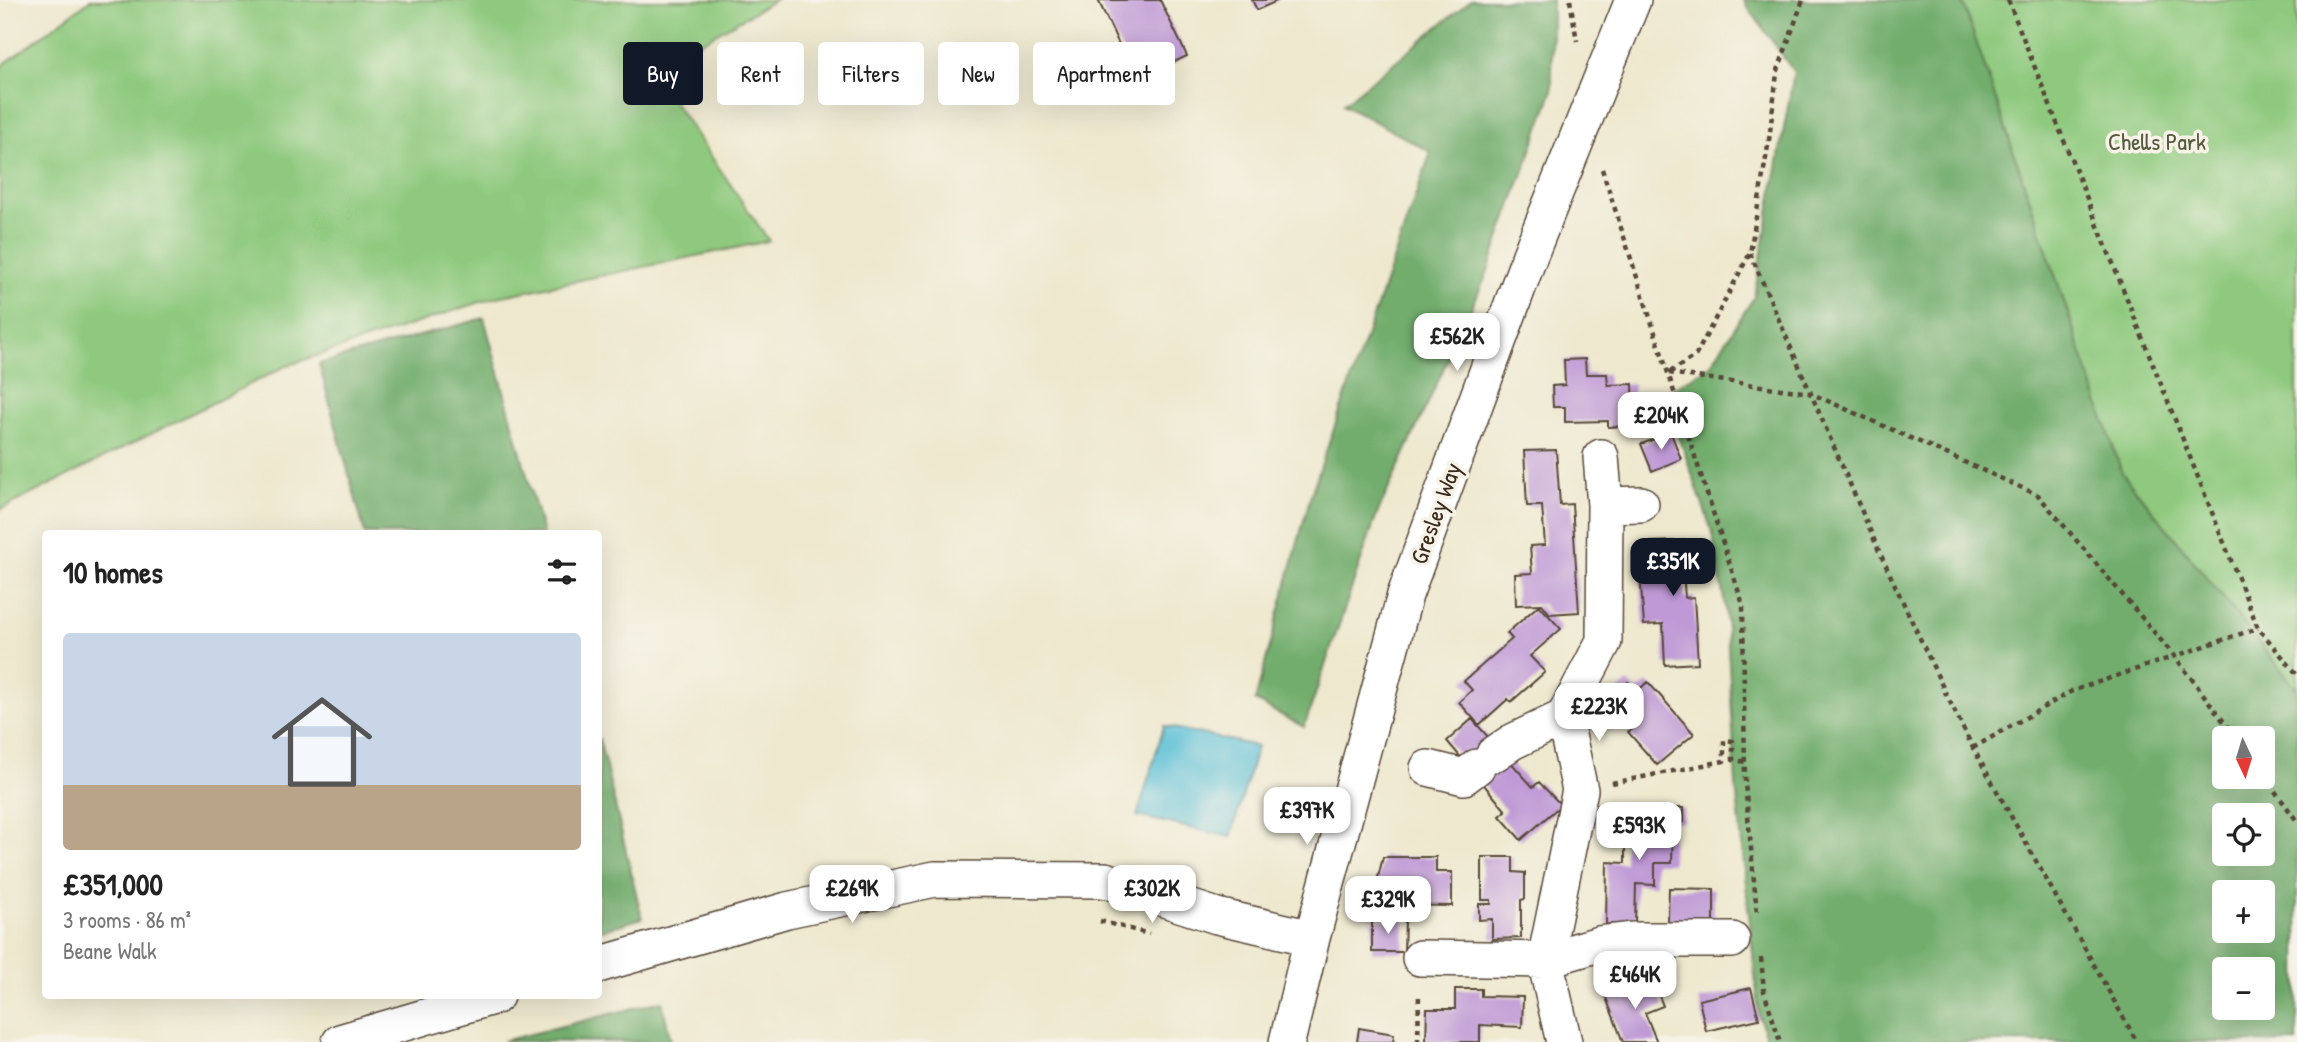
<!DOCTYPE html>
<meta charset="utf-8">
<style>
body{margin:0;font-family:"Patrick Hand",sans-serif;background:#f2f2f2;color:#222;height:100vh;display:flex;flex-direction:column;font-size:26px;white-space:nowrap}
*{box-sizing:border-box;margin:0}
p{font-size:23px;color:#767676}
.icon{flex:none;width:38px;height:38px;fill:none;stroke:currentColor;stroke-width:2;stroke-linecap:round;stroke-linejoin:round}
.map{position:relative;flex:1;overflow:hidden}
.drawer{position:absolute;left:42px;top:530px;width:560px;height:469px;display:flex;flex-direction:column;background:#fff;border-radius:7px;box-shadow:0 7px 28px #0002}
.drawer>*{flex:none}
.banner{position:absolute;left:623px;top:42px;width:665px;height:63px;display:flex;gap:14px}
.needle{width:46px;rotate:176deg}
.fabs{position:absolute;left:2212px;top:726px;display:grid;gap:14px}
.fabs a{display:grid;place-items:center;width:63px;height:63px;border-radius:7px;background:#fff;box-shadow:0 7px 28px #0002;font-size:35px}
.price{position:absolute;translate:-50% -60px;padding:0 16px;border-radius:14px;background:#fff;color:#222;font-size:23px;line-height:46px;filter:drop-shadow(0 2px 4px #0008)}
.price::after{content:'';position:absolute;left:50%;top:42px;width:21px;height:16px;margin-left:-10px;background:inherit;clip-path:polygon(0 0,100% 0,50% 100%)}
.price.active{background:#111827;color:#fff}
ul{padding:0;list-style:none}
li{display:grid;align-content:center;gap:14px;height:371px;padding:0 21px}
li+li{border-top:2px solid #e0e0e0}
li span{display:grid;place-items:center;height:217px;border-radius:7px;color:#555}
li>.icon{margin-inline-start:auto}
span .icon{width:126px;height:126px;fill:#fffc;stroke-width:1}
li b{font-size:30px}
h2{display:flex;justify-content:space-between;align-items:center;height:84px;padding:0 21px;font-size:30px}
.pill{padding:0 24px;border-radius:7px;background:#fff;box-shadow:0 7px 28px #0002;font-size:24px;line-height:63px}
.pill.active{background:#111827;color:#fff}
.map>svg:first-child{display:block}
.green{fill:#8ec97e;stroke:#647a4e;stroke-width:2}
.forest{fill:#72ad6d;stroke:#566c46;stroke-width:2;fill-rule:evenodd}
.water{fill:#5abfd7;stroke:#4a747a;stroke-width:2}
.building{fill:#bf99d6}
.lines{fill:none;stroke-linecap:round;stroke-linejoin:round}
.minor-casing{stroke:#564638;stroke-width:38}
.path{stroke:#564638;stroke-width:4.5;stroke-dasharray:5 5;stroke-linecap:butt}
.minor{stroke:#fff;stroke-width:35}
.labels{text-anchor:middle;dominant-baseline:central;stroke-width:7;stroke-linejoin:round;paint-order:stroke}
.park-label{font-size:24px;fill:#545a3b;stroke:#f7f3e8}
.street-label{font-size:24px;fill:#3b2a1e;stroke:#f7f3e8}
</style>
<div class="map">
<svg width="2297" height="1042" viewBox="0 0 2297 1042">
<rect width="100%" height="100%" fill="#f7f3e8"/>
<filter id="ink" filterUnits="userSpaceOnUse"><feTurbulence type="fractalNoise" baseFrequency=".0143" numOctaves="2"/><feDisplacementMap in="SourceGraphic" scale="14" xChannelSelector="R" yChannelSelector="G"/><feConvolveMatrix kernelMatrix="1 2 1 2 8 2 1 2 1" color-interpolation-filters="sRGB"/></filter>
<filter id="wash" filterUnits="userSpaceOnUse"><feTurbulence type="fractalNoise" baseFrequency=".00686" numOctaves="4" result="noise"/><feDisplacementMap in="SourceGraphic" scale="28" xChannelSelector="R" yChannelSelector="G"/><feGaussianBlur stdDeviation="1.57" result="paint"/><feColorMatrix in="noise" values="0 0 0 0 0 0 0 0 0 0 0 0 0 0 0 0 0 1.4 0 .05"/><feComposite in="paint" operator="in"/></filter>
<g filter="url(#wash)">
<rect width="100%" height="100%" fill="#eee8ce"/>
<!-- green -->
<path class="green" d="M 90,0 L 775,0 L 652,70 L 769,241 L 493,298 L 286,366 L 0,510 L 0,67 Z
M 1962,0 L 2297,0 L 2297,689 L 2122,473 Z"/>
<!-- forest -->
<path class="forest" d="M 1471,0 L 1552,0 L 1552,92 L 1486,276 L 1377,514 L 1304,727 L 1255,701 L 1311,494 L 1431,152 L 1343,104 Z
M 1743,0 L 1962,0 L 2122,473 L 2297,689 L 2297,1042 L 1767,1042 L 1759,1015 L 1736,785 L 1726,613 L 1713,534 L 1664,394 L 1710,366 L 1754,297 L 1794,72 ZM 2224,738 L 2263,738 L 2263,777 L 2224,777 ZM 2224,816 L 2263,816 L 2263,854 L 2224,854 ZM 2224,892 L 2263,892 L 2263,931 L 2224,931 ZM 2224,970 L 2263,970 L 2263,1008 L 2224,1008 Z
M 484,318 L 543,534 L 365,534 L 319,364 Z
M 599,738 L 642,918 L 599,931 L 598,931 Z
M 662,1001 L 671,1042 L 503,1041 Z"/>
<!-- water -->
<path class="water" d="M 1164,726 L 1257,746 L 1231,837 L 1137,816 Z"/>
<g id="blocks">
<!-- building -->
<path class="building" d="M 1098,0 L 1160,0 L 1187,56 L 1136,80 Z
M 1252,0 L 1279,0 L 1257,10 Z
M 1585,359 L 1586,374 L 1607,374 L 1608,385 L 1633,384 L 1634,426 L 1608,427 L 1608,421 L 1565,422 L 1565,407 L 1553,407 L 1552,386 L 1565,385 L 1564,360 Z
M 1671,433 L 1681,459 L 1652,471 L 1641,444 Z
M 1556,450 L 1560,505 L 1572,504 L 1579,612 L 1550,614 L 1542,604 L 1516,605 L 1515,574 L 1532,573 L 1530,546 L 1545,545 L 1542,506 L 1527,506 L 1524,451 Z
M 1701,540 L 1703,570 L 1683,571 L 1685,598 L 1694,597 L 1698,663 L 1665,665 L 1663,624 L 1644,625 L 1640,574 L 1653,573 L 1651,542 Z
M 1539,605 L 1561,629 L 1530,656 L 1545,672 L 1511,702 L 1508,699 L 1479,725 L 1459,702 L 1472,690 L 1464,681 L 1512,639 L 1507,633 Z
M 1628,682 L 1637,691 L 1648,682 L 1694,734 L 1657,765 L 1628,732 L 1632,729 L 1607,700 Z
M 1472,719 L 1533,787 L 1539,782 L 1561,805 L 1521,840 L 1500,816 L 1506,811 L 1447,741 Z
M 1648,808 L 1683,808 L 1683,822 L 1673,822 L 1672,863 L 1655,863 L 1655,885 L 1636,884 L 1635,925 L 1606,924 L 1607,862 L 1625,863 L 1625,821 L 1648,821 Z
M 1383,857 L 1436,857 L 1436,872 L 1452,872 L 1452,906 L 1394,905 L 1394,918 L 1371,918 L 1371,906 Z
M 1482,857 L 1513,857 L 1513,872 L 1525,873 L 1525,899 L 1521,900 L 1521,938 L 1492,939 L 1492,919 L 1479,920 L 1479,904 L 1491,904 L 1491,900 L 1482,900 Z
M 1669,888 L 1714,889 L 1714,922 L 1668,922 Z
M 1372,920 L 1405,920 L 1404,952 L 1372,952 Z
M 1652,978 L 1663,1006 L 1645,1013 L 1657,1042 L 1623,1042 L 1605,995 Z
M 1751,988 L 1759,1019 L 1706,1031 L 1699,1000 Z
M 1455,989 L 1481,989 L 1481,996 L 1523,997 L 1522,1027 L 1480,1025 L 1480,1042 L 1426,1042 L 1427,1009 L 1455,1009 Z
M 1359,1028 L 1394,1034 L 1393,1042 L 1357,1042 Z"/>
</g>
</g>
<g filter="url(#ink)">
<use href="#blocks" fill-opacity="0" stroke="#564638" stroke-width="2"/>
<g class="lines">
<!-- minor casing -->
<g class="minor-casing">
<path id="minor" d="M 1605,505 L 1641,504
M 1494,754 L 1512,742 L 1564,717
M 1428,768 L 1464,777 L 1477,767
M 1420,958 L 1545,960 L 1599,944 L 1634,940 L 1732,940
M 598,965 L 787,910 L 935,879 L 1105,880 L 1217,916 L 1312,938
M 340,1042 L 496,996
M 1287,1042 L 1312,938 L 1405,595 L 1530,255 L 1633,0
M 1564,1042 L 1545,960 L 1580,790 L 1564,717 L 1604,641 L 1605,505 L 1601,457"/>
</g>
<!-- path -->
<path class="path" d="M 1570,0 L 1577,41
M 2008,0 L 2258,628 L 2297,674
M 1602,169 L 1743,605 L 1745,783 L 1757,914
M 1750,253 L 1879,551 L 1946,694 L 1973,748 L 2137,1042
M 1670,372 L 1696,355 L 1750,253 L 1769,140 L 1777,73 L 1803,0
M 1669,373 L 1810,393 L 2038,495 L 2176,658 L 2236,738
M 1973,748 L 2072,691 L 2258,628
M 2263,775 L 2297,821
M 1612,783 L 1724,761 L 1724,740 L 1733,741 L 1733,760 L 1746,762
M 1100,921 L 1149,934
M 1761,958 L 1764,991 L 1780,1042
M 1418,1042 L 1419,994"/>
<!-- minor -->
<use href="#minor" class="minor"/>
</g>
</g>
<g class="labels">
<!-- park labels -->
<g class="park-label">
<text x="2157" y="141">Chells Park</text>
</g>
<!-- street labels -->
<g class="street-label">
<text transform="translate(1435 513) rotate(-70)">Gresley Way</text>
</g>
</g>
</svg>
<div class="fabs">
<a><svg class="needle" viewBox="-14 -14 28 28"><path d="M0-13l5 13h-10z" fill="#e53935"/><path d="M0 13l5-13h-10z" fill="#767676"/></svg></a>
<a><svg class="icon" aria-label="locate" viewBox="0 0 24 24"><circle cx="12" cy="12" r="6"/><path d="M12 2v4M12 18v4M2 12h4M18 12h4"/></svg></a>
<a>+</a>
<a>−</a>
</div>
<b class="price" style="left:1457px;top:373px">£562K</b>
<b class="price" style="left:1661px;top:452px">£204K</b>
<b class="price active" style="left:1673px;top:598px">£351K</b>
<b class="price" style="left:1599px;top:743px">£223K</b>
<b class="price" style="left:1307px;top:847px">£397K</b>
<b class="price" style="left:1639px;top:862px">£593K</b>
<b class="price" style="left:852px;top:925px">£269K</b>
<b class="price" style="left:1152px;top:925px">£302K</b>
<b class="price" style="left:1388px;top:936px">£329K</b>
<b class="price" style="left:1635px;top:1011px">£464K</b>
<div class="banner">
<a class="pill active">Buy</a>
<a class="pill">Rent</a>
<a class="pill">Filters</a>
<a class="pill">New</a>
<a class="pill">Apartment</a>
</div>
<section class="drawer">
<h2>10 homes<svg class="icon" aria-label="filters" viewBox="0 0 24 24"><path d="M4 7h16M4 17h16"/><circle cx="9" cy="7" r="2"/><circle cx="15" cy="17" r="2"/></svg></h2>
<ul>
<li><span style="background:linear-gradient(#c9d6e8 70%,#b9a48a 0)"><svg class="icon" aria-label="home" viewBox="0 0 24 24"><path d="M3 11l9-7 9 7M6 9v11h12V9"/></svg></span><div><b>£351,000</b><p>3 rooms · 86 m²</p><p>Beane Walk</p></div></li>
</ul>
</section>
</div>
